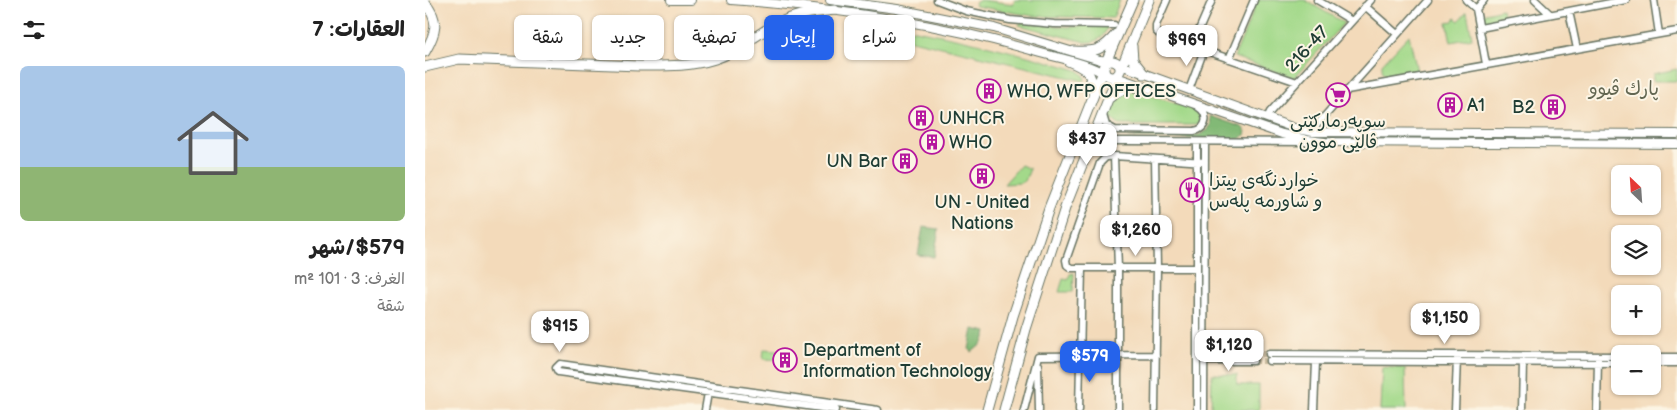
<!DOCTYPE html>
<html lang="ar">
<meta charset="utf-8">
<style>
body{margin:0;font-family:"Balsamiq Sans","Playpen Sans Arabic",sans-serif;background:#f6f6f6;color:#222;direction:rtl;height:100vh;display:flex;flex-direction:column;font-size:19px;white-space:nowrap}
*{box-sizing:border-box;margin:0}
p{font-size:16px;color:#767676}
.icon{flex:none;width:28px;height:28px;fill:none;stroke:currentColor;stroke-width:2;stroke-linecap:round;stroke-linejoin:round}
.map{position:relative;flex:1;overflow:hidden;direction:ltr}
.drawer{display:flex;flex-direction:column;background:#fff;width:425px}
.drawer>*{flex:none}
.guide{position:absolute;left:15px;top:15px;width:475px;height:45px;direction:rtl;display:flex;gap:10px}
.needle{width:32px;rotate:335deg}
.tools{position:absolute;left:1186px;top:165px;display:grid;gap:10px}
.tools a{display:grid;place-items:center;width:50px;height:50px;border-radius:8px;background:#fff;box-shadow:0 1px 4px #0004;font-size:25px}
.price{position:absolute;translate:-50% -42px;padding:0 11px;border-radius:10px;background:#fff;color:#222;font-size:16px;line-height:32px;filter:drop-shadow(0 1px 2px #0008)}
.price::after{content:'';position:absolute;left:50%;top:30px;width:15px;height:11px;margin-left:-8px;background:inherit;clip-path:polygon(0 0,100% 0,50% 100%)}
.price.selected{background:#2563eb;color:#fff}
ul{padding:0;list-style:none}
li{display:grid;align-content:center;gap:10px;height:265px;padding:0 20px}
li span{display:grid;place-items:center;height:155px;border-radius:8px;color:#555}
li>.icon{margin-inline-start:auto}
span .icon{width:90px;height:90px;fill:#fffc;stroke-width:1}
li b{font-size:21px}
h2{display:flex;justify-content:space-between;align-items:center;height:60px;padding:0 20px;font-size:21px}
.chip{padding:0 18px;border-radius:8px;background:#fff;box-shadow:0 1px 4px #0004;font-size:18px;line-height:45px}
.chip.selected{background:#2563eb;color:#fff}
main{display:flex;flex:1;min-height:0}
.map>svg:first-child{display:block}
.green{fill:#a3d98a;stroke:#618b5f}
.forest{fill:#82b976;stroke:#507b55}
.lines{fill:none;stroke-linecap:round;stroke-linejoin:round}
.minor-tunnel{stroke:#c9bb9f;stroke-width:6;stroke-dasharray:6 3;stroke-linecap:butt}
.minor-casing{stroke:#697463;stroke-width:9}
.major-casing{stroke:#697463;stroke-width:10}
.highway-casing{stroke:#697463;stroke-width:11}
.minor{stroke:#fff;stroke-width:6}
.major{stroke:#fff;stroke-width:8}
.highway{stroke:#fff;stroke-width:9}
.labels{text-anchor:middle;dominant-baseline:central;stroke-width:4;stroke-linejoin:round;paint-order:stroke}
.street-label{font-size:18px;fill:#1f3d34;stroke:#fcf5e5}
.poi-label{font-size:18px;fill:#1f3d34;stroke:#fcf5e5;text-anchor:start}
.neighbourhood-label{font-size:19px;fill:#636752;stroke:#fcf5e5}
</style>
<main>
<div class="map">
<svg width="1252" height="410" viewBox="0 0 1252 410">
<rect width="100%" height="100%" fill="#fcf5e5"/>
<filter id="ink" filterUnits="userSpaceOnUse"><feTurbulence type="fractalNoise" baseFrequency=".02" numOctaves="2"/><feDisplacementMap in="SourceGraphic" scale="10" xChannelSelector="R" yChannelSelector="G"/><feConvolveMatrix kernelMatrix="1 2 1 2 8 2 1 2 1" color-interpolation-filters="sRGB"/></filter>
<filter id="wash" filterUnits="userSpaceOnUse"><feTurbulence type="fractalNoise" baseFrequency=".0096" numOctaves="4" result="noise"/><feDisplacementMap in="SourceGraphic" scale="20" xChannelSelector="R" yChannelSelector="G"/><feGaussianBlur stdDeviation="1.12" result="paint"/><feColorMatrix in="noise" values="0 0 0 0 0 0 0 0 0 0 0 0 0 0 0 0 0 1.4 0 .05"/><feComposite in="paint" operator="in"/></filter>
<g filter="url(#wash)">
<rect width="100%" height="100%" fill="#f3daba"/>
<!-- green -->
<path class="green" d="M 555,0 L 589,4 L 590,0 L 695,0 L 688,18 L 608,16 L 551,6 L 550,3 Z
M 833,0 L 880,0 L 919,23 L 869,78 L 809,57 Z
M 1077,9 L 1079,18 L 1059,22 L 1057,14 Z
M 1042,12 L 1047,38 L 1026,42 L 1022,22 L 1028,21 L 1030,18 L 1034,21 Z
M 596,22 L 643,27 L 670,25 L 683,26 C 679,37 673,43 660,42 L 594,25 Z
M 464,26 C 528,35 590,52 652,70 L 658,74 L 660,79 L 659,81 L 462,34 Z
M 984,35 L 992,71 L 964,76 C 957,74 957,71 957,64 Z
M 1252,69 L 1252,81 L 1228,81 L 1228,74 Z
M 712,91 L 774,111 L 777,119 L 772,125 L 694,125 L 684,117 L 685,109 L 697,93 Z
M 596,165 L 605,169 L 600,181 L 595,183 L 579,184 Z
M 649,273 L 648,292 L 634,292 L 638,279 L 643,280 L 645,274 Z
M 339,349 L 362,351 L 361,360 L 338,359 Z
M 957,367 L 980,368 L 981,410 L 955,410 Z
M 787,374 L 812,375 L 812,385 L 834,385 L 834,410 L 786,410 Z"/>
<!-- forest -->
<path class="forest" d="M 785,116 L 817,127 L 821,131 L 820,135 L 814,139 L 704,138 L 715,135 L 774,135 L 783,130 L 786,124 Z
M 498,227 L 514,229 L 509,257 L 493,255 Z
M 548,329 L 562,332 L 558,343 L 547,352 L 544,349 Z"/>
</g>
<g filter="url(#ink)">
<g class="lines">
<!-- minor-tunnel -->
<path class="minor-tunnel" d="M 828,354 L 844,354
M 828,361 L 844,361"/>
<!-- minor casing -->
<g class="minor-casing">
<path id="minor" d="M 512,0 L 541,11 L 585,20 L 629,24 L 689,25
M 742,0 L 731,25 L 731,31 L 735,35 L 872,82
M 892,0 L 927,21
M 1041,0 L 1051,9 L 1061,64
M 1110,0 L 1125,14
M 1229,0 L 1234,34
M 940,6 L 972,34
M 1051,9 L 1059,0
M 1144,11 L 1152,49
M 1055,28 L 1201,0
M 767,46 L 787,0
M 804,59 L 829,0
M 764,90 L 779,50
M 922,90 L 1252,31
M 678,115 L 681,125 L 690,130 L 769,131 C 783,129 784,114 773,107
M 842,118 L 845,112 L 946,0
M 888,132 L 890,127 L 1003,0
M 665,144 L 679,141 L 702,141 L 884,142
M 689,156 L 693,268 L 693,410
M 772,268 L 646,268 L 642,265 L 641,260 L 675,163 L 681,157 L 689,156 L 780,162
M 780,353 L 828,354
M 844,354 L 1195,356
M 613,356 L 731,355
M 1228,357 L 1252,357
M 780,361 L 828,361
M 844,361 L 1195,363
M 1228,363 L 1252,363
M 613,365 L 614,410
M 280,410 L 283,393
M 411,410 L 133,372 L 131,368 L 135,364 L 453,410
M 599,410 L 613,356
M 654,410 L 657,268
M 730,410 L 732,267 L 730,159
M 772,410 L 772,142
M 779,410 L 780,143
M 889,410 L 891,362
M 1030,410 L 1032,359
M 1097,410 L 1098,362
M 1172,410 L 1173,359"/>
</g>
<!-- major casing -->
<g class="major-casing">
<path id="major" d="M 246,0 L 266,0
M 306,0 C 411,8 515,23 616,53 C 637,59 663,63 681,75
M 405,0 L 472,9 L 569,28 L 675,60 L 686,61
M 691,63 L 701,67 L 872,129 L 888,132 L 1252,134
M 686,77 L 697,79 L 857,134 L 882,140 L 900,142 L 1252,144"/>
</g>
<!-- highway casing -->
<g class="highway-casing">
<path id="highway" d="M 0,3 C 15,21 11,33 0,52
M 707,46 L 708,60 L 719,74
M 649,51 C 670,52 677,51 691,34
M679 69a8 8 0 1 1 16 0a8 8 0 1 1-16 0Z
M 643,61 C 660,68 668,72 668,92
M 680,64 L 708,0
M 0,67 L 34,59 L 214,66 C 239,66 265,67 290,59 C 315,51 331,33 354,23 C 371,14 390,12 410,10
M 695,71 L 724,0
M 683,99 C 695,89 706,85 722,88
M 562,410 L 588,316 L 624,208 L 679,69
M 579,410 L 601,329 L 640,208 L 693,74"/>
</g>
<!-- minor -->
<use href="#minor" class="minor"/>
<!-- major -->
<use href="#major" class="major"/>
<!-- highway -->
<use href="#highway" class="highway"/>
</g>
</g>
<!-- icons -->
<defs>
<g id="building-ring" transform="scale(1.25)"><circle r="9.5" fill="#fcf5e5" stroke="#b5179e" stroke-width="1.5"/><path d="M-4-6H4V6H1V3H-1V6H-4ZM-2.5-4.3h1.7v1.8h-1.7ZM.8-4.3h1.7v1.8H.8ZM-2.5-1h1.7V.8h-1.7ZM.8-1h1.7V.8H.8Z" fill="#b5179e"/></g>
<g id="supermarket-ring" transform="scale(1.25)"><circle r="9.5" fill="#fcf5e5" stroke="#b5179e" stroke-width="1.5"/><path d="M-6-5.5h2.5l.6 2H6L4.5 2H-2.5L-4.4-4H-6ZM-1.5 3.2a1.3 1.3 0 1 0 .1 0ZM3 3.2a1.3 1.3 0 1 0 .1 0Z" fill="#b5179e"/></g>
<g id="restaurant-ring" transform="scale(1.25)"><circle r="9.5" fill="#fcf5e5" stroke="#b5179e" stroke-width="1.5"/><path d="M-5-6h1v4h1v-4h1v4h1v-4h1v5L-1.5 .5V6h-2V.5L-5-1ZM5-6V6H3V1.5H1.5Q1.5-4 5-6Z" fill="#b5179e"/></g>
</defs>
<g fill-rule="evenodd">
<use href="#building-ring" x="564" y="91"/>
<use href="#supermarket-ring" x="913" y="95"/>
<use href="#building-ring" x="1025" y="105"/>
<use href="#building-ring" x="1128" y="107"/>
<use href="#building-ring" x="496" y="118"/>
<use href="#building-ring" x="507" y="142"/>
<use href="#building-ring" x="480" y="161"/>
<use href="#building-ring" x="557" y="176"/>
<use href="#restaurant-ring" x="767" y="190"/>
<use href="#building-ring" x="360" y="360"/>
</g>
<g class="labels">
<!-- street labels -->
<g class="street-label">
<text transform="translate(882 49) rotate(-48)">216-47</text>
</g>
<!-- poi labels -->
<g class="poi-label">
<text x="582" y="91">WHO, WFP OFFICES</text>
<text x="1042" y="105">A1</text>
<text x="1110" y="107" text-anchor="end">B2</text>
<text x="514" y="118">UNHCR</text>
<text x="913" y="121" text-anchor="middle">سوپەرمارکێتی<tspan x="913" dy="21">ڤالێی موون</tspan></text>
<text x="524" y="142">WHO</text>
<text x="462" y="161" text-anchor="end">UN Bar</text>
<text x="784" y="180">خواردنگەی پیتزا<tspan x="784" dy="21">و شاورمە پلەس</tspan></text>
<text x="557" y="202" text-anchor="middle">UN - United<tspan x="557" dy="21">Nations</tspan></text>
<text x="378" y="350">Department of<tspan x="378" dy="21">Information Technology</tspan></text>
</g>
<!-- neighbourhood labels -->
<g class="neighbourhood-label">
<text x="1199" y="89">پارك ڤیوو</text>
</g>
</g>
</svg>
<div class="tools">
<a><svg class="needle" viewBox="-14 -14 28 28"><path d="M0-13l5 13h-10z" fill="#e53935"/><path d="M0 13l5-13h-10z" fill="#767676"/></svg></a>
<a><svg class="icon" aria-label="layers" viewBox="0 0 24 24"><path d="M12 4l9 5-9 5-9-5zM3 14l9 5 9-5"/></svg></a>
<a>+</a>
<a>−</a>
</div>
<b class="price" style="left:762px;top:67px">$969</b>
<b class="price" style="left:662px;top:166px">$437</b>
<b class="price" style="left:711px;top:257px">$1,260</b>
<b class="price" style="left:1020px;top:345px">$1,150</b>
<b class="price" style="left:135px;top:353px">$915</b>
<b class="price" style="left:804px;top:372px">$1,120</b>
<b class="price selected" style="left:665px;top:383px">$579</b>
<div class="guide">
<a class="chip">شراء</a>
<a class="chip selected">إيجار</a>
<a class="chip">تصفية</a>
<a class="chip">جديد</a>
<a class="chip">شقة</a>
</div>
</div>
<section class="drawer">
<h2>العقارات: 7<svg class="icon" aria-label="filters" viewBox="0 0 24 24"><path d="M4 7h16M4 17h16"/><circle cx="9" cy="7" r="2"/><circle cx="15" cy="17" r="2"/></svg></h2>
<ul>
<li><span style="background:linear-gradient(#a9c7e8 65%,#8fb573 0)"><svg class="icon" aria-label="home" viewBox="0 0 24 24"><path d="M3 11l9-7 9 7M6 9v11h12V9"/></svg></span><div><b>$579/شهر</b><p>الغرف: 3 · 101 m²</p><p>شقة</p></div></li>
</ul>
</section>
</main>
